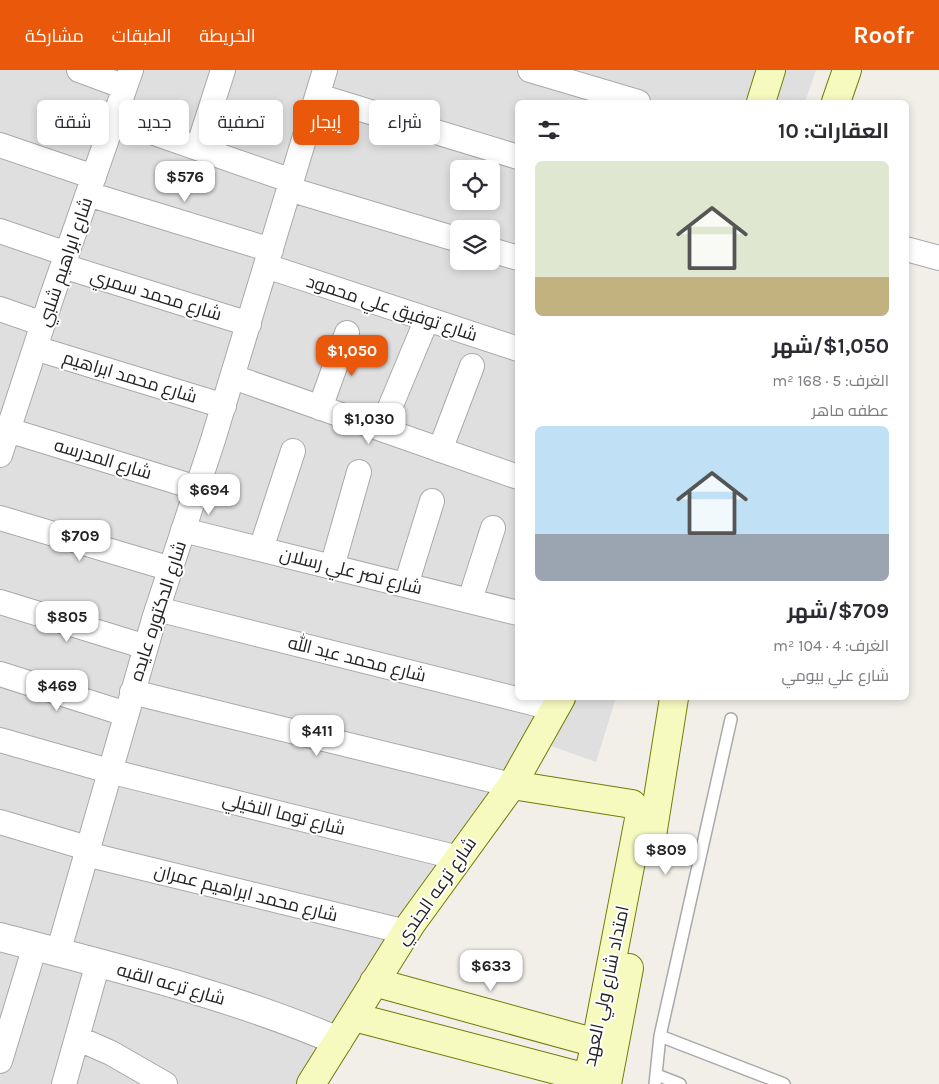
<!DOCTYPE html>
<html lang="ar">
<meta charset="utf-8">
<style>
body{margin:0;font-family:Karla,Cairo,sans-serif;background:#f2f2f3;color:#2b2b33;direction:rtl;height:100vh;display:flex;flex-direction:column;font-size:19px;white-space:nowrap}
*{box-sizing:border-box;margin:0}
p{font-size:16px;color:#7c7c81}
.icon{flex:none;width:28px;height:28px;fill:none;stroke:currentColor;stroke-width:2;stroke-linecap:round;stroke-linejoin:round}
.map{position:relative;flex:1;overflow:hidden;direction:ltr}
.drawer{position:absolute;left:515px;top:30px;width:394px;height:600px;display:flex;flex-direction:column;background:#fff;border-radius:8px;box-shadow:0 2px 8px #0003;direction:rtl}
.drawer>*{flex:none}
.top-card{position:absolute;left:15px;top:30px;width:425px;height:45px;direction:rtl;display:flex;gap:10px}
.tools{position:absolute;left:450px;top:90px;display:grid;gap:10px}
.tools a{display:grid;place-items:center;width:50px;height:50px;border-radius:8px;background:#fff;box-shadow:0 2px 8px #0003;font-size:25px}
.price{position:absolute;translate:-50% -42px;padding:0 11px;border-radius:10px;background:#fff;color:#222;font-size:16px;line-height:32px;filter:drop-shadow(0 1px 2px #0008)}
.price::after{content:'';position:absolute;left:50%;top:30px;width:15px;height:11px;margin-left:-8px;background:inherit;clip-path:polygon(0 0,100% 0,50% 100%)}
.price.on{background:#ea580c;color:#fff}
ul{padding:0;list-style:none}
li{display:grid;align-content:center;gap:10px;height:265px;padding:0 20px}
li span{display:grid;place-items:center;height:155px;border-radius:8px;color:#555}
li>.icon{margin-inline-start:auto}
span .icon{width:90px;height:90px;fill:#fffc;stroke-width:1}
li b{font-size:21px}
h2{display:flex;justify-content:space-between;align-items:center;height:60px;padding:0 20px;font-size:21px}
.pill{padding:0 18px;border-radius:8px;background:#fff;box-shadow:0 2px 8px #0003;font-size:18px;line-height:45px}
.pill.on{background:#ea580c;color:#fff}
header{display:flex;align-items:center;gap:30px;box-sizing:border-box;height:70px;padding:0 25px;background:#ea580c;color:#fff}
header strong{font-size:24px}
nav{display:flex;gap:28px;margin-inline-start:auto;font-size:18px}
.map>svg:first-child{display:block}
.residential{fill:#e0dfdf;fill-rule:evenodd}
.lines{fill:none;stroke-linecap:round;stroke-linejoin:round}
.service-casing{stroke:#a9a9a9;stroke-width:14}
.minor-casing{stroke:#a9a9a9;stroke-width:26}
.tertiary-casing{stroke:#a9a9a9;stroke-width:30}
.secondary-casing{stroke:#707d05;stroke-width:30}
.service{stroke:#fff;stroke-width:11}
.minor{stroke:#fff;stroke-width:24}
.tertiary{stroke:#fff;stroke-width:28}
.secondary{stroke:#f7fabf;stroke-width:28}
.labels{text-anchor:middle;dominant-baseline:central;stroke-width:4;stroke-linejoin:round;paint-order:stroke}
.street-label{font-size:18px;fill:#222;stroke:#fff}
</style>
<header>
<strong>Roofr</strong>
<nav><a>الخريطة</a><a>الطبقات</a><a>مشاركة</a></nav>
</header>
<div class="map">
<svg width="939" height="1014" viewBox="0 0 939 1014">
<rect width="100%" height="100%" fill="#f2efe9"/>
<!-- residential -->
<path class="residential" d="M 0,0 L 816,0 L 805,32 L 518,32 L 518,628 L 616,628 L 596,692 L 526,667 L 297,1014 L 0,1014 ZM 459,99 L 491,99 L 491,131 L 459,131 ZM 459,159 L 491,159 L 491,191 L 459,191 Z"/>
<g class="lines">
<!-- service casing -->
<g class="service-casing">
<path id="service" d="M 660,966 L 784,1014
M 657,1005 L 680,1014
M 655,1014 L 660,966 L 731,649"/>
</g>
<!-- minor casing -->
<g class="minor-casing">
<path id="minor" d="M 79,0 L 125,17
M 530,0 L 638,32
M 318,26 L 518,87
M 114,49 L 292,111
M 0,75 L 94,107
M 198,78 L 223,0
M 289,119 L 459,170
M 88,124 L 271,180
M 0,161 L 67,184
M 906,179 L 939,188
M 491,180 L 518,188
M 63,196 L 249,254
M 266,196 L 518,279
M 0,239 L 43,254
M 35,278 L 224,336
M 233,307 L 518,407
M 320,338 L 347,263
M 381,359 L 427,249
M 8,360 L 197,418
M 440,380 L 472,296
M 0,385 L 51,229 L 131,0
M 0,448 L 171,499
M 183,460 L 518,543
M 261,479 L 293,381
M 332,497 L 359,402
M 406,515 L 432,431
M 470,530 L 493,458
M 0,532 L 146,577
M 157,539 L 556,639
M 0,604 L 126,644
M 132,622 L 512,715
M 0,670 L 109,701 L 459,788
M 0,752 L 87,778
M 86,784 L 406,862
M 58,883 L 154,549 L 213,370 L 325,0
M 77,968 L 111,983 L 165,1014
M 0,991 L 35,876
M 64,1014 L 98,893"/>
</g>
<!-- tertiary casing -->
<g class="tertiary-casing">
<path id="tertiary" d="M 0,867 C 114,897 230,925 338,971"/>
</g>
<!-- secondary casing -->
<g class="secondary-casing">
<path id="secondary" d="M 761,32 L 771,0
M 836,32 L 847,0
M 512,715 L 632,734 L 640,744 L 596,973 L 586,1014
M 651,772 L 674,628
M 374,912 L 596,973
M 354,947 L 587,1008
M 311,1014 L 411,854 L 512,715 L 561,628
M 607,1014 L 629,898"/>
</g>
<!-- service -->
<use href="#service" class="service"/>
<!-- minor -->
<use href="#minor" class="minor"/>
<!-- tertiary -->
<use href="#tertiary" class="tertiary"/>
<!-- secondary -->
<use href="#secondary" class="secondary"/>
</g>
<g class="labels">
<!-- street labels -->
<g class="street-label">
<text transform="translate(65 192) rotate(-71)">شارع ابراهيم شلبي</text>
<text transform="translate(156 225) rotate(17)">شارع محمد سمري</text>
<text transform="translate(392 238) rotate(18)">شارع توفيق علي محمود</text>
<text transform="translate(130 307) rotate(17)">شارع محمد ابراهيم</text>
<text transform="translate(103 389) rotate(17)">شارع المدرسه</text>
<text transform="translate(351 501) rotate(14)">شارع نصر علي رسلان</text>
<text transform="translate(158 541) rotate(-72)">شارع الدكتوره عايده</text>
<text transform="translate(357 589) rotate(14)">شارع محمد عبد الله</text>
<text transform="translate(284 744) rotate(14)">شارع توما النخيلي</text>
<text transform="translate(436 821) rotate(-55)">شارع ترعه الجندي</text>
<text transform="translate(246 823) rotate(14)">شارع محمد ابراهيم عمران</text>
<text transform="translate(171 914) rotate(16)">شارع ترعه القبه</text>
<text transform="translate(606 916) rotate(-78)">امتداد شارع ولي العهد</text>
</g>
</g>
</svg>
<div class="tools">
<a><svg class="icon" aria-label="locate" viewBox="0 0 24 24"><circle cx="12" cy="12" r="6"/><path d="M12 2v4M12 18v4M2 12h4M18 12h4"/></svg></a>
<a><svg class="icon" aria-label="layers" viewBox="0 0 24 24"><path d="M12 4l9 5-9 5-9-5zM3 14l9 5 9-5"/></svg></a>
</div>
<b class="price" style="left:185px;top:133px">$576</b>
<b class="price on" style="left:352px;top:307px">$1,050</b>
<b class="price" style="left:369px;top:375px">$1,030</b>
<b class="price" style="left:209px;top:446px">$694</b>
<b class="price" style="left:80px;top:492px">$709</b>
<b class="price" style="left:67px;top:573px">$805</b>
<b class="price" style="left:57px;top:642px">$469</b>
<b class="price" style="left:317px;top:687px">$411</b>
<b class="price" style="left:666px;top:806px">$809</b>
<b class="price" style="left:491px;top:922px">$633</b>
<div class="top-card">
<a class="pill">شراء</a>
<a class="pill on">إيجار</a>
<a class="pill">تصفية</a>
<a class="pill">جديد</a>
<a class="pill">شقة</a>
</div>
<section class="drawer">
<h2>العقارات: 10<svg class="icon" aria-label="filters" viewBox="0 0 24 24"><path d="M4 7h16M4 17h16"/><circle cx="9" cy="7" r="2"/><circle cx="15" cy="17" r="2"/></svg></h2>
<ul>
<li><span style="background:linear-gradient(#dfe7d0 75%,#c2b280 0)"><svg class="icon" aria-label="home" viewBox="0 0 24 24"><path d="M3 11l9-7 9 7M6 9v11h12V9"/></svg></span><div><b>$1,050/شهر</b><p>الغرف: 5 · 168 m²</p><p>عطفه ماهر</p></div></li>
<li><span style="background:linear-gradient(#bfe0f5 70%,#9aa5b1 0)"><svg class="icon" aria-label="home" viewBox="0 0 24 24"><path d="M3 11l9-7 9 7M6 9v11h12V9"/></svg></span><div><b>$709/شهر</b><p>الغرف: 4 · 104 m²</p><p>شارع علي بيومي</p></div></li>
</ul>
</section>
</div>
